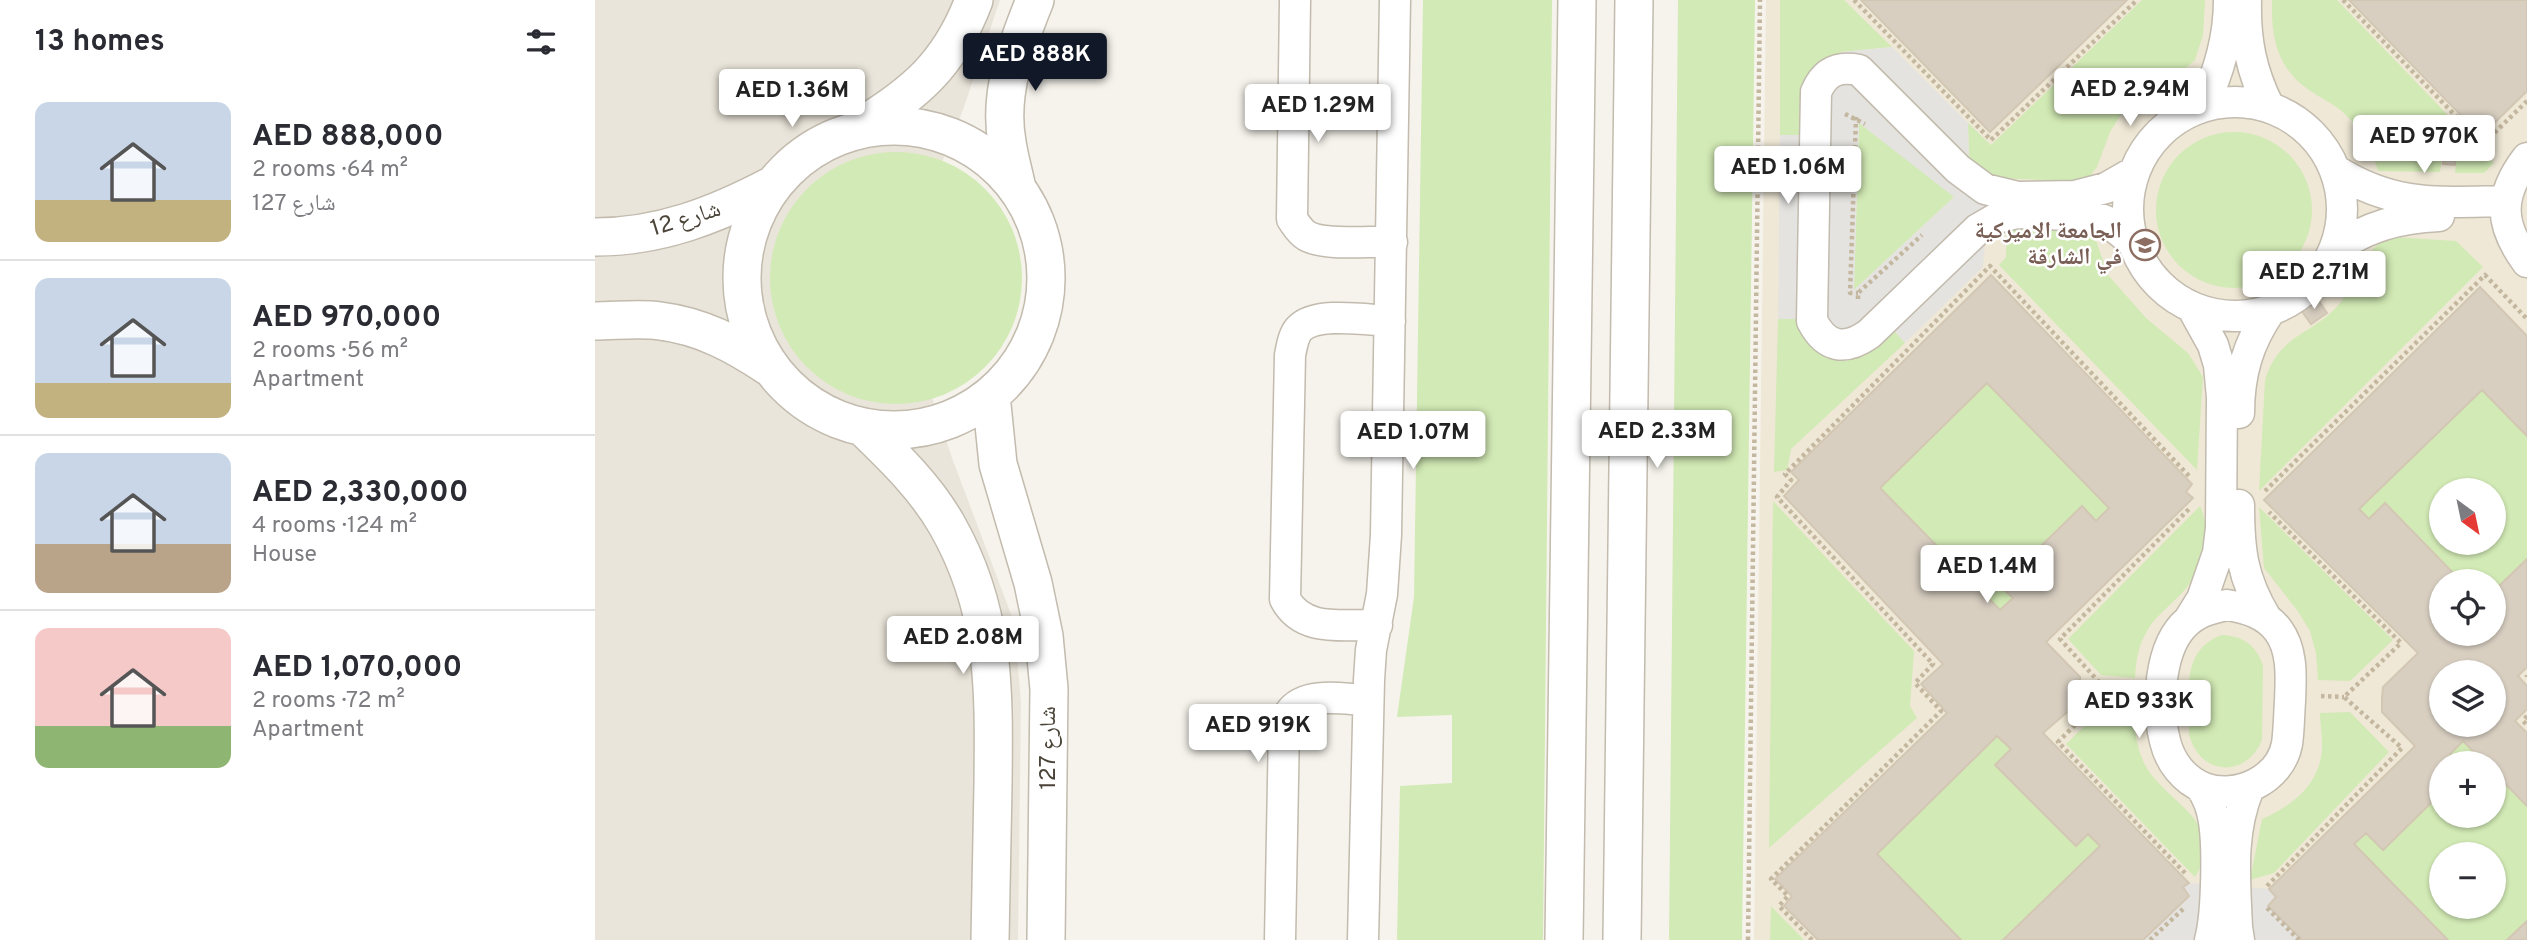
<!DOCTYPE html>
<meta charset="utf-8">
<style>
body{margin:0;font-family:Overpass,"Noto Naskh Arabic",sans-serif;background:#f7f7f7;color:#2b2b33;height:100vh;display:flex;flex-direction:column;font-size:26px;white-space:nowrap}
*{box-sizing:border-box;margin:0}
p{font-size:23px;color:#7c7c81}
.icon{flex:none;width:38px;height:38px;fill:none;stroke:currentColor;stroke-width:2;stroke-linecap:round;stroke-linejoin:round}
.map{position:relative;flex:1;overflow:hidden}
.sheet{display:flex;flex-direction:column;background:#fff;width:595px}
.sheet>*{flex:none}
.needle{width:46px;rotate:147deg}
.fabs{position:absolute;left:1834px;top:478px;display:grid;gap:14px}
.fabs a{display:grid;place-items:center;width:77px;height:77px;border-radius:50%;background:#fff;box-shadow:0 2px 5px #0004;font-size:35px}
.price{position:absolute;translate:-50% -60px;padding:0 16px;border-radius:7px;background:#fff;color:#222;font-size:23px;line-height:46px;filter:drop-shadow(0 2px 4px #0008)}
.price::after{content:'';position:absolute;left:50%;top:42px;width:21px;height:16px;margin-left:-10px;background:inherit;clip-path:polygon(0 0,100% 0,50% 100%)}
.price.current{background:#111827;color:#fff}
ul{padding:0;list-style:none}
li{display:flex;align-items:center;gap:21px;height:175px;padding:0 35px}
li+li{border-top:2px solid #e1e1e2}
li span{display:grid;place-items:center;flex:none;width:196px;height:140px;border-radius:14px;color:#555}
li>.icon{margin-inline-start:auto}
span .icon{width:84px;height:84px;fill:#fffc;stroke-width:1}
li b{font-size:30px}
h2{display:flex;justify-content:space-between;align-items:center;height:84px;padding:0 35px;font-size:30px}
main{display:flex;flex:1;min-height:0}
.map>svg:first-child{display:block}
.residential{fill:#eae5da}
.education{fill:#efe8d6;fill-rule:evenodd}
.green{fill:#d2eab5;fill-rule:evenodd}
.parking{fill:#e5e3e0;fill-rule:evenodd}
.building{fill:#d8cfc1;stroke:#d3c7b4;stroke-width:2;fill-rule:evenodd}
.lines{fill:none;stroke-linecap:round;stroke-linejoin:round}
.minor-casing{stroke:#c2bbae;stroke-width:33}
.tertiary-casing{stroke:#c2bbae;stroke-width:40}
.path{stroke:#c4b79f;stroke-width:4.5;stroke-dasharray:3.5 3.5;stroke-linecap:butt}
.minor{stroke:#fff;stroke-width:30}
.tertiary{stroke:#fff;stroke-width:37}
.labels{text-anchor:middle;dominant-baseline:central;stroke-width:5;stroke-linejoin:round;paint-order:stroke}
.street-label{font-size:23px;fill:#4b4439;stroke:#fff}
.education-label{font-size:23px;font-weight:bold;fill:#785e54;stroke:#fff;text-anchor:end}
</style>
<main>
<section class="sheet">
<h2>13 homes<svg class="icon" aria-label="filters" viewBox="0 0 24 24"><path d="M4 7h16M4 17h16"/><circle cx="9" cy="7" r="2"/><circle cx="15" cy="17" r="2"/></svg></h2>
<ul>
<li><span style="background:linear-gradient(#c9d6e8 70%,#c2b280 0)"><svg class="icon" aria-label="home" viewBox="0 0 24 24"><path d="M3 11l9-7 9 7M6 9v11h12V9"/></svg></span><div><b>AED 888,000</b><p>2 rooms · 64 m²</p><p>شارع 127</p></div></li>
<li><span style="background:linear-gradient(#c9d6e8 75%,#c2b280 0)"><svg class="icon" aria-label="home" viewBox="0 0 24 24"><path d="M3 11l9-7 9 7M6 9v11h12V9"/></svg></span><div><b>AED 970,000</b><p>2 rooms · 56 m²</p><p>Apartment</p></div></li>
<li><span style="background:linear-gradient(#c9d6e8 65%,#b9a48a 0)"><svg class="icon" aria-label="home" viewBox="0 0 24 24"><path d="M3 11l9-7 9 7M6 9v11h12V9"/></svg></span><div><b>AED 2,330,000</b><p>4 rooms · 124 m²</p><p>House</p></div></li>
<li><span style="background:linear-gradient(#f6c9c9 70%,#8fb573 0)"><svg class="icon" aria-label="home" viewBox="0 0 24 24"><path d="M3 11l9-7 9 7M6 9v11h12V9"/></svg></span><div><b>AED 1,070,000</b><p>2 rooms · 72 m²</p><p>Apartment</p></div></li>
</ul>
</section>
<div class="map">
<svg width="1932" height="940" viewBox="0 0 1932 940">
<rect width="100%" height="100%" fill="#f6f3ec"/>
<!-- residential -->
<path class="residential" d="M 0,0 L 405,0 L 368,110 L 299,282 L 357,458 L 419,622 L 426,702 L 423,940 L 0,940 Z"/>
<!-- education -->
<path class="education" d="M 1171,0 L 1932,0 L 1932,940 L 1159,940 ZM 1846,490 L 1899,490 L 1899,542 L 1846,542 ZM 1846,581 L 1899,581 L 1899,634 L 1846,634 ZM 1846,672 L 1899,672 L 1899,724 L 1846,724 ZM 1846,763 L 1899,763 L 1899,816 L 1846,816 ZM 1846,854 L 1899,854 L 1899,906 L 1846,906 Z"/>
<!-- green -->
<path class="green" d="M 828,0 L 957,0 L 948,940 L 802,940 L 805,786 L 857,783 L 857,715 L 802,717 L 819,597 Z
M 1083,0 L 1160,0 L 1147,940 L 1074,940 Z
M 1185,0 L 1249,0 L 1297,47 L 1246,52 L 1209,136 L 1185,135 Z
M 1547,0 L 1610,0 L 1608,35 L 1600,60 L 1581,77 L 1550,92 L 1525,116 L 1515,132 L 1502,167 L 1495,176 L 1478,181 L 1396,178 L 1374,163 L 1373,123 L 1396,145 Z
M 1677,0 L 1742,0 L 1899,163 L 1889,173 L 1860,173 L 1863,148 L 1849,146 L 1845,172 L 1783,171 C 1777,150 1767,130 1751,115 C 1738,102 1720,96 1706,84 C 1680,62 1676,32 1677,0 Z
M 1264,123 L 1360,196 L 1259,290 Z
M1561 210a78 78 0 1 1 156 0a78 78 0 1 1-156 0Z
M175 278a126 126 0 1 1 252 0a126 126 0 1 1-252 0Z
M 1412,225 L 1497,229 L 1513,275 L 1551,318 L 1593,353 L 1608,377 L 1602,470 L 1404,265 L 1411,257 Z
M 1799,237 L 1861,241 L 1888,267 L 1664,491 L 1670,380 C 1685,331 1721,336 1748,299 C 1763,279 1771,242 1799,237 Z
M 1183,319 L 1206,319 L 1212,341 L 1227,355 L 1296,327 L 1310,343 L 1196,449 L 1192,470 L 1179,472 Z
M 1392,383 L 1514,508 L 1501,521 L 1486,506 L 1406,586 L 1418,598 L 1405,610 L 1285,488 Z
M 1887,390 L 1932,436 L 1932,559 L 1899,591 L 1899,581 L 1866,581 L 1791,503 L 1774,519 L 1764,509 ZM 1846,490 L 1899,490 L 1899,542 L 1846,542 Z
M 1178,501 L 1319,651 L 1315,706 L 1322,718 L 1174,848 Z
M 1605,506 C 1617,531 1609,566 1592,587 C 1580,603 1562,613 1552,631 C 1543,646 1541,661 1540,678 L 1506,675 L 1473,639 Z
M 1664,507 L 1798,640 L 1755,681 L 1723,680 L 1721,653 L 1715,631 L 1702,610 L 1669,568 Z
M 1627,635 C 1648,636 1661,645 1668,665 L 1667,740 C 1651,779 1604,776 1594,734 C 1595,696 1584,650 1627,635 Z
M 1524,705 L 1537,707 C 1540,729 1541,751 1553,770 C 1577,806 1633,824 1600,877 L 1471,744 L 1503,713 Z
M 1755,712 L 1794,752 L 1679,873 L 1655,880 L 1667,819 C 1694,807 1720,789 1726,757 C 1729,744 1725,726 1725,713 Z
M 1402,736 L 1416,749 L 1400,765 L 1481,846 L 1493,834 L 1505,846 L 1408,940 L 1366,940 L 1282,854 Z
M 1868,741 L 1890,763 L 1864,763 L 1855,754 Z
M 1899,772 L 1932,806 L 1932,921 L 1912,940 L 1853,940 L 1759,844 L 1771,833 L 1788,850 L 1846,793 L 1846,816 L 1899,816 ZM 1846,854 L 1899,854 L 1899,906 L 1846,906 Z
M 1176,906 L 1209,940 L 1175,940 Z"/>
<!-- parking -->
<path class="parking" d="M 1297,47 L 1373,123 L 1374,162 L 1396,178 L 1388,267 L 1310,343 L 1296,327 L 1275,350 L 1252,361 L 1227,355 L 1212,341 L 1206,319 L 1183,319 L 1185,135 L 1209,135 L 1216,73 L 1229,59 L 1246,52 ZM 1264,123 L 1359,197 L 1260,289 L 1259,289 Z
M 1594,883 L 1674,889 L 1681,897 L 1673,906 L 1707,940 L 1548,940 L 1594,895 L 1588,887 Z"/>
<!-- building -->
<path class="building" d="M 1266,0 L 1532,0 L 1395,132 Z
M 1754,0 L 1932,0 L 1932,91 L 1886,136 Z
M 1850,148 L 1861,149 L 1860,165 L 1848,164 Z
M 1396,275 L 1597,484 L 1591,492 L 1598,498 L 1451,642 L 1485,677 L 1485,701 L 1448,733 L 1594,883 L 1588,887 L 1594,896 L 1548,940 L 1408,940 L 1505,846 L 1493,834 L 1481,846 L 1400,765 L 1416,749 L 1402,736 L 1282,854 L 1366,940 L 1223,940 L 1189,906 L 1197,896 L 1180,879 L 1352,713 L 1326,684 L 1348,664 L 1189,496 L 1204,480 L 1196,472 ZM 1392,383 L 1514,508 L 1501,521 L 1487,506 L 1405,586 L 1418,598 L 1405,610 L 1285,488 Z
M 1885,287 L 1932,336 L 1932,436 L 1887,390 L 1764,509 L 1774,519 L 1790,503 L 1866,581 L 1846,581 L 1846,634 L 1899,634 L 1899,591 L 1932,559 L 1932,667 L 1923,676 L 1932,686 L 1932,709 L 1920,721 L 1932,733 L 1932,806 L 1899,772 L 1899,763 L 1890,763 L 1868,741 L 1855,754 L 1864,763 L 1846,763 L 1846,793 L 1788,850 L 1771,833 L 1759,844 L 1853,940 L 1707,940 L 1673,906 L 1681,897 L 1674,889 L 1820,746 L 1787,712 L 1787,698 L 1788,687 L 1823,653 L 1669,500 ZM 1846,672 L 1899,672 L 1899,724 L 1846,724 Z
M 1722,298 L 1732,313 L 1716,324 L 1706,310 Z
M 1932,921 L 1932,940 L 1912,940 Z"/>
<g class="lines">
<!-- minor casing -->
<g class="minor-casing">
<path id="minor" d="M 700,0 L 697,219 C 702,226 705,232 712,236 C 730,246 775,241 797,242
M 1651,0 C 1650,40 1656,71 1674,107
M1533 209a107 107 0 1 1 214 0a107 107 0 1 1-214 0Z
M 1607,107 C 1624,73 1634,38 1634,0
M 1932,158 C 1903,196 1904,224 1932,262
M 1740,170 C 1800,208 1843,202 1911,201
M 1538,242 L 1513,222 L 1498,216 L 1422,213 L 1402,218 L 1383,229 L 1274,334 C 1250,351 1231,348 1217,321 L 1221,92 C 1230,71 1243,66 1264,70 L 1363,169 L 1390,189 L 1423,197 L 1480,196 L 1511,188 L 1539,172
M 1740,249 C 1773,226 1804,218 1844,216
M 1644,413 C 1644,374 1653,343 1675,311
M 1644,505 C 1644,550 1647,578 1671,618
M 1632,605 C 1651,608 1670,613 1683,630 C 1698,650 1696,677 1695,701 C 1694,715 1694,730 1692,744 C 1685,780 1642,800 1609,788 C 1589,780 1575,762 1570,741 C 1561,706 1564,645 1593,621 C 1604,611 1618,608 1632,605 Z
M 1594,620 L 1607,599 L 1623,553 L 1626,528 L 1627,397 L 1624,365 L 1618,345 L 1598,309
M 782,625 C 748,624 708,633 690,599 L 695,355 C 697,346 698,336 704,329 C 721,311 772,320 795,321
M 1606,787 C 1611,795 1615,803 1617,812 C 1624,838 1622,914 1615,940
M 685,940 L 689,727 C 698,688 741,699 773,700
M 768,940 L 774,680 L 776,650 L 787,594 L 791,535 L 800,0
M 1644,940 L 1642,927 C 1640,880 1635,832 1654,788"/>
</g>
<!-- tertiary casing -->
<g class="tertiary-casing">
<path id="tertiary" d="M147 278a152 152 0 1 1 304 0a152 152 0 1 1-304 0Z
M 263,128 C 320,94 355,64 379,0
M 421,184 C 418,170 414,156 412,142 C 403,92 422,45 440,0
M 0,237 C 65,237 121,215 178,185
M 0,321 C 21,321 44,318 65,321 C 106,326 140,344 174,367
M 396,395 L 403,464 L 438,583 L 449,636 L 454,689 L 451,940
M 269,428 C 300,458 331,488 352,525 C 401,611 399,690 398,785 C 397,837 396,888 395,940
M 969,940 L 982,0
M 1027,940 L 1039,0"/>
</g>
<!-- path -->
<path class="path" d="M 1259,0 L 1396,140 L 1542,0
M 1748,0 L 1888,144 L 1932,101
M 1250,114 L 1270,124
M 1261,117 L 1255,293 L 1263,293
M 1263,299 L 1263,293 L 1327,235
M 1670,491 L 1890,275 L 1932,319
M 1932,675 L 1932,677
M 1513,692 L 1537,693
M 1726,696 L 1749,697
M 1932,716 L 1928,721 L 1932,725
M 1590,873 L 1463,742 L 1513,692 L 1465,639 L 1594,509
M 1672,886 L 1807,748 L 1749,697 L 1806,643 L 1674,512
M 1672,908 L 1704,940
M 1153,940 L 1165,0
M 1217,940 L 1184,906 L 1193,896 L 1176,879 L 1346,711 L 1320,683 L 1338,664 L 1182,497 L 1196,480 L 1190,474 L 1395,266 L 1595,477
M 1555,940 L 1588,909"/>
<!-- minor -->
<use href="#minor" class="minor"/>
<!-- tertiary -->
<use href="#tertiary" class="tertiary"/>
</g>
<!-- icons -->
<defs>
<g id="university-ring" transform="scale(1.575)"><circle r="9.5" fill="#fff" stroke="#8d6e63" stroke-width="1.5"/><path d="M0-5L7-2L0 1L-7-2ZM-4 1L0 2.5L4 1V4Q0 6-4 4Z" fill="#8d6e63"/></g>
</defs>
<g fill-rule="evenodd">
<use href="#university-ring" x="1550" y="245"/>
</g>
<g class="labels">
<!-- street labels -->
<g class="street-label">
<text transform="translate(91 220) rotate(-17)">شارع 12</text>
<text transform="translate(454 748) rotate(-90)">شارع 127</text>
</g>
<!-- education labels -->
<g class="education-label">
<text x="1527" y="232">الجامعة الاميركية<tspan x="1527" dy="26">في الشارقة</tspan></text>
</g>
</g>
</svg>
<div class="fabs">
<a><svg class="needle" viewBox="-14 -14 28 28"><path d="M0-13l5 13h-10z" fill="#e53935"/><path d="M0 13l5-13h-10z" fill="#7c7c81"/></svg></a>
<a><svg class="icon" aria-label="locate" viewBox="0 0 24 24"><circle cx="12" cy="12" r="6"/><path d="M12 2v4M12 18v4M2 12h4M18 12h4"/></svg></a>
<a><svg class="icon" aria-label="layers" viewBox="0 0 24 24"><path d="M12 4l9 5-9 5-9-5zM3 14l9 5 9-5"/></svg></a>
<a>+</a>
<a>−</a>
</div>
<b class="price current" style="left:440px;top:93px">AED 888K</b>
<b class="price" style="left:1535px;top:128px">AED 2.94M</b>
<b class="price" style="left:197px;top:129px">AED 1.36M</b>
<b class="price" style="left:723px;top:144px">AED 1.29M</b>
<b class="price" style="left:1829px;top:175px">AED 970K</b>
<b class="price" style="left:1193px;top:206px">AED 1.06M</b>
<b class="price" style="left:1719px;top:311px">AED 2.71M</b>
<b class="price" style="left:1062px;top:470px">AED 2.33M</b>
<b class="price" style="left:818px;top:471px">AED 1.07M</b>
<b class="price" style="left:1392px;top:605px">AED 1.4M</b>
<b class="price" style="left:368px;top:676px">AED 2.08M</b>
<b class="price" style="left:1544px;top:740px">AED 933K</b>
<b class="price" style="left:663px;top:764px">AED 919K</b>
</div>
</main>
